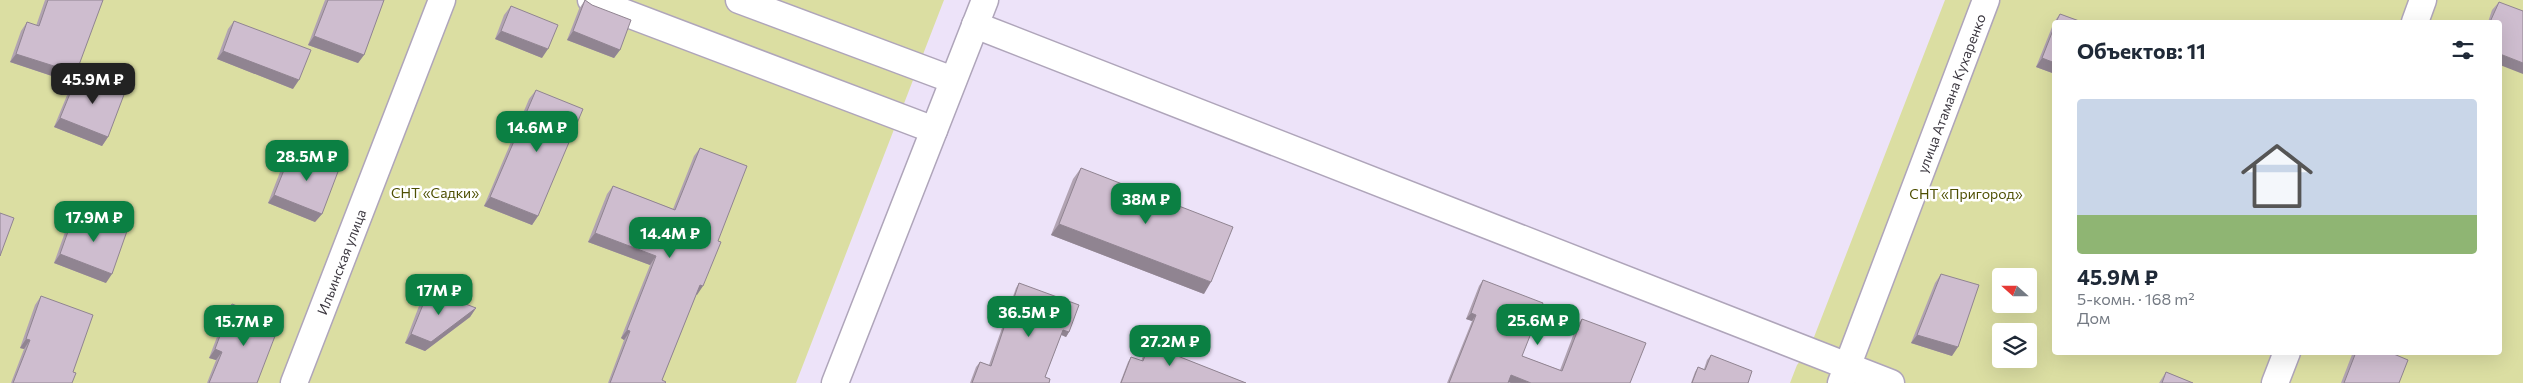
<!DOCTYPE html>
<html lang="ru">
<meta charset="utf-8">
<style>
body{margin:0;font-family:Commissioner,sans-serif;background:#f2f2f3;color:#1f2937;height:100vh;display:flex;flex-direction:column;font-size:19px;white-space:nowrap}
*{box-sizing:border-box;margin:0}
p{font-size:16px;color:#747a83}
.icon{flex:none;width:28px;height:28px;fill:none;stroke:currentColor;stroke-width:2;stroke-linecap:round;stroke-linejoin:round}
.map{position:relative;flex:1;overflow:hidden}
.details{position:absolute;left:2052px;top:20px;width:450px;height:335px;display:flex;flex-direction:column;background:#fff;border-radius:5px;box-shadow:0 5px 20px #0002}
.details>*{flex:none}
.needle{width:32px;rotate:291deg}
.tools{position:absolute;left:1992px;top:268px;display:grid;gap:10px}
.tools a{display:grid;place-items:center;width:45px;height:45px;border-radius:5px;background:#fff;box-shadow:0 5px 20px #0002;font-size:25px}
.price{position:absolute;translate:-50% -42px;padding:0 11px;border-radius:10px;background:#0b8043;color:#fff;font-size:16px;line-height:32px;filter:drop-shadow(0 1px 2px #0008)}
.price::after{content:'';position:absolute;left:50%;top:30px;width:15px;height:11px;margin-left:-8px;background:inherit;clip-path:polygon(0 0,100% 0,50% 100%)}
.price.on{background:#222;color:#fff}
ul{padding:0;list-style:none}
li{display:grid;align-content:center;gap:10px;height:265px;padding:0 25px}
li span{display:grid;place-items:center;height:155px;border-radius:5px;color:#555}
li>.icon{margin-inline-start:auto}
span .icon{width:90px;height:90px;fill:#fffc;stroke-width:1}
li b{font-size:21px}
h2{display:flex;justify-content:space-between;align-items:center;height:60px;padding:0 25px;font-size:21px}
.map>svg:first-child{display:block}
.green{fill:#dbdea2;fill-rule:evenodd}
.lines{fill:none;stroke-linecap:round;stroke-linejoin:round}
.minor-casing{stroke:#afa5ba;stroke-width:29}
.minor{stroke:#fff;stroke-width:26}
.wall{fill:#b1a3b2}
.shaded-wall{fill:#908491}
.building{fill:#cebdcf;stroke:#908491}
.labels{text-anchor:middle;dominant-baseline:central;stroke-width:5;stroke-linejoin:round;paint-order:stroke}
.street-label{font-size:14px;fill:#3c3840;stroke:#fff}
.park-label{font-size:14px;fill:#4e4f02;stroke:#fff}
</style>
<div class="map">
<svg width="2523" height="383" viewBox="0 0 2523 383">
<rect width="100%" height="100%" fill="#ede3f9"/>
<!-- green -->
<path class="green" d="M 0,0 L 944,0 L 796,383 L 0,383 Z
M 1945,0 L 2523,0 L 2523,383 L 1790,383 L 1797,365 L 1809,350 ZM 2055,22 L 2500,22 L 2500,352 L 2055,352 ZM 2001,276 L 2029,276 L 2029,304 L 2001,304 ZM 2001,331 L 2029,331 L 2029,359 L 2001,359 Z"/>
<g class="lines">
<!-- minor casing -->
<g class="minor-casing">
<g id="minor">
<path d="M 591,0 L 934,130"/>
<path d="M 739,0 L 953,80"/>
<path d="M 2415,22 L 2423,0"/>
<path d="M 975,25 L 1891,383"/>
<path id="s1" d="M 294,383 L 442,0"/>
<path d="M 835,383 L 985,0"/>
<path id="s2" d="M 1841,383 L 1986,0"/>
<path d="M 2275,383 L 2287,352"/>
</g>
</g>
<!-- minor -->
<use href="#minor" class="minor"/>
</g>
<!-- wall -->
<path class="wall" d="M 45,0 L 103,0 L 70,82 L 10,62 L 21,31 L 27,22 L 36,26 Z
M 325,0 L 384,0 L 364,55 L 358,63 L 308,45 Z
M 585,0 L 592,5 L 620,50 L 614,58 L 567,40 L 579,9 Z
M 2499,2 L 2523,74 L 2500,22 L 2488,22 L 2492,10 Z
M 511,6 L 542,58 L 495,39 L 504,15 Z
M 2060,14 L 2082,22 L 2055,22 L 2055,74 L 2036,67 L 2054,22 Z
M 234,21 L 293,89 L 217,59 L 228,29 Z
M 78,74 L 108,137 L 102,146 L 54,127 L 72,83 Z
M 536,90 L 538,216 L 532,225 L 484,206 L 529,99 Z
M 700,148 L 697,295 L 696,295 L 662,380 L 665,383 L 608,383 L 624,340 L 621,338 L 650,265 L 588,242 L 607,194 L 613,186 L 673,209 L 694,156 Z
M 292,150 L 322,214 L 315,222 L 268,203 L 285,159 Z
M 1081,168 L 1204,294 L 1051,235 L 1073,179 Z
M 75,212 L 106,283 L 54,263 L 69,221 Z
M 1941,274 L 1952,356 L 1911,343 L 1935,283 Z
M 1483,280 L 1522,356 L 1560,370 L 1577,325 L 1582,319 L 1630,383 L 1511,383 L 1509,382 L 1508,383 L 1447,383 L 1472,321 L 1466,319 L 1479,286 Z
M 1019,283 L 1069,332 L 1066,337 L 1061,335 L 1045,377 L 1049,383 L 970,383 L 976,367 L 980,362 L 989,365 L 1016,288 Z
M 429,290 L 476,308 L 470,317 L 425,351 L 405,343 L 422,298 Z
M 41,296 L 73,372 L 72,383 L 11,383 L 24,349 L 20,348 L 35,305 Z
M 232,304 L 257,383 L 207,383 L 216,360 L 209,358 L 226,313 Z
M 1154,332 L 1170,353 L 1246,383 L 1120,383 L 1128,362 L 1131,357 L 1141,361 L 1151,337 Z
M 2353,352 L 2389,352 L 2399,383 L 2341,383 Z
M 1711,355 L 1748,383 L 1691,383 L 1695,372 L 1698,367 L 1704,369 L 1707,360 Z
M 2166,372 L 2193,383 L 2159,383 Z"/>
<!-- shaded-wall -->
<path class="shaded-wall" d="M 501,31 L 548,49 L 542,58 L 495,39 Z
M 573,31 L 620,50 L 614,58 L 567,40 Z
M 314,36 L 364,55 L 358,63 L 308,45 Z
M 223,51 L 299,80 L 293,89 L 217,59 Z
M 16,54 L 76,73 L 70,82 L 10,62 Z
M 2500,54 L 2523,63 L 2523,74 L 2500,65 Z
M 2042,58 L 2055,63 L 2055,74 L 2036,67 Z
M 60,118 L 108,137 L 102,146 L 54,127 Z
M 274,195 L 322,214 L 315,222 L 268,203 Z
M 490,197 L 538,216 L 532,225 L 484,206 Z
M 1059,224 L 1211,282 L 1204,294 L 1051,235 Z
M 595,233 L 656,256 L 650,265 L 588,242 Z
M 60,254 L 112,274 L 106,283 L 54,263 Z
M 700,285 L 703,286 L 697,295 L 694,294 Z
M 476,308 L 470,317 L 425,351 L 405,343 L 411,334 Z
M 1471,313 L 1476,315 L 1472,321 L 1466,319 Z
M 627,330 L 630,331 L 624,340 L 621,338 Z
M 1063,330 L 1069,332 L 1066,337 L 1060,334 Z
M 1917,335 L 1958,347 L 1952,356 L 1911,343 Z
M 26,339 L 30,340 L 24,349 L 20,348 Z
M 215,349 L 222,352 L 216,360 L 209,358 Z
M 1511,375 L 1531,383 L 1511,383 L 1507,382 Z"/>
<!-- building -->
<path class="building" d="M 48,0 L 103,0 L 76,73 L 16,54 L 27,22 L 39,26 Z
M 328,0 L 384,0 L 364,55 L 314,36 Z
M 585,0 L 592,5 L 631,20 L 620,50 L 573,31 Z
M 2499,2 L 2523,11 L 2523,63 L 2500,54 L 2500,22 L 2490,22 Z
M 511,6 L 558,25 L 548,49 L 501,31 Z
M 2060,14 L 2082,22 L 2056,22 Z
M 234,21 L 311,50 L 299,80 L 223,51 Z
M 2055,25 L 2055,63 L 2042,58 Z
M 78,74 L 125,92 L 108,137 L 60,118 Z
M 536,90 L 583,109 L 538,216 L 490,197 Z
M 700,148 L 747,166 L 718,241 L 721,242 L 703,286 L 700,285 L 662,380 L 666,382 L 665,383 L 610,383 L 630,331 L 627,330 L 656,256 L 595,233 L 613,186 L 675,210 Z
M 292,150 L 339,169 L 322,214 L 274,195 Z
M 1081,168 L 1233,227 L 1211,282 L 1059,224 Z
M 75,212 L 127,231 L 112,274 L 60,254 Z
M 0,213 L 14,218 L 0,256 Z
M 1941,274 L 1979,285 L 1958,347 L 1917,335 Z
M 1483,280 L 1543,303 L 1522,356 L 1562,371 L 1582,319 L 1646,343 L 1630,383 L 1531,383 L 1511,375 L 1508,383 L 1449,383 L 1476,315 L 1471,313 Z
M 1019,283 L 1079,305 L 1069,332 L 1063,330 L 1045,377 L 1050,379 L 1049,383 L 972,383 L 980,362 L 991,366 Z
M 429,290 L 476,308 L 431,342 L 411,334 Z
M 41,296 L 93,315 L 73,372 L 76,373 L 72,383 L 13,383 L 30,340 L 26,339 Z
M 232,304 L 280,323 L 257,383 L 209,383 L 222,352 L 215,349 Z
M 1154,332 L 1175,340 L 1170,353 L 1246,383 L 1121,383 L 1131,357 L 1143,361 Z
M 2356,352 L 2389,352 L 2408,360 L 2399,383 L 2344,383 Z
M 1711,355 L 1752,371 L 1748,383 L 1692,383 L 1698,367 L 1705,370 Z
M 2166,372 L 2193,383 L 2162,383 Z"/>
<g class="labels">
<!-- street labels -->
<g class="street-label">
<text stroke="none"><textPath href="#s2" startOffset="310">улица Атамана Кухаренко</textPath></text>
<text stroke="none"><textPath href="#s1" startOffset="130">Ильинская улица</textPath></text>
</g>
<!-- park labels -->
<g class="park-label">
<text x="435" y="192">СНТ «Садки»</text>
<text x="1966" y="193">СНТ «Пригород»</text>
</g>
</g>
</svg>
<div class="tools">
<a><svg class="needle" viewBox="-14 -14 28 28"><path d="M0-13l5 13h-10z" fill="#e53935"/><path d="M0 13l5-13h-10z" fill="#747a83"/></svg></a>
<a><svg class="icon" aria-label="layers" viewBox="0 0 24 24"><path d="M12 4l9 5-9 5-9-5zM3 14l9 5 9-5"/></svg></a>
</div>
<b class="price on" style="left:93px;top:105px">45.9M ₽</b>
<b class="price" style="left:537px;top:153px">14.6M ₽</b>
<b class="price" style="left:307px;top:182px">28.5M ₽</b>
<b class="price" style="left:1146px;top:225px">38M ₽</b>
<b class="price" style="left:94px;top:243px">17.9M ₽</b>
<b class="price" style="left:670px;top:259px">14.4M ₽</b>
<b class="price" style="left:439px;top:316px">17M ₽</b>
<b class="price" style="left:1029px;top:338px">36.5M ₽</b>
<b class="price" style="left:1538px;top:346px">25.6M ₽</b>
<b class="price" style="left:244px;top:347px">15.7M ₽</b>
<b class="price" style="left:1170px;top:367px">27.2M ₽</b>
<section class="details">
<h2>Объектов: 11<svg class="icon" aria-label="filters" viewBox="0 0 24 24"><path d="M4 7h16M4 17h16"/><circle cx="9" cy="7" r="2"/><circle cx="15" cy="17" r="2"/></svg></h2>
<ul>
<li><span style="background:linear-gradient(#c9d6e8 75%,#8fb573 0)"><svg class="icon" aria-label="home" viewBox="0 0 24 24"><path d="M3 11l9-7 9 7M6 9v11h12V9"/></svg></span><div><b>45.9M ₽</b><p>5-комн. · 168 m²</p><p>Дом</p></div></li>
</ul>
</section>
</div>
